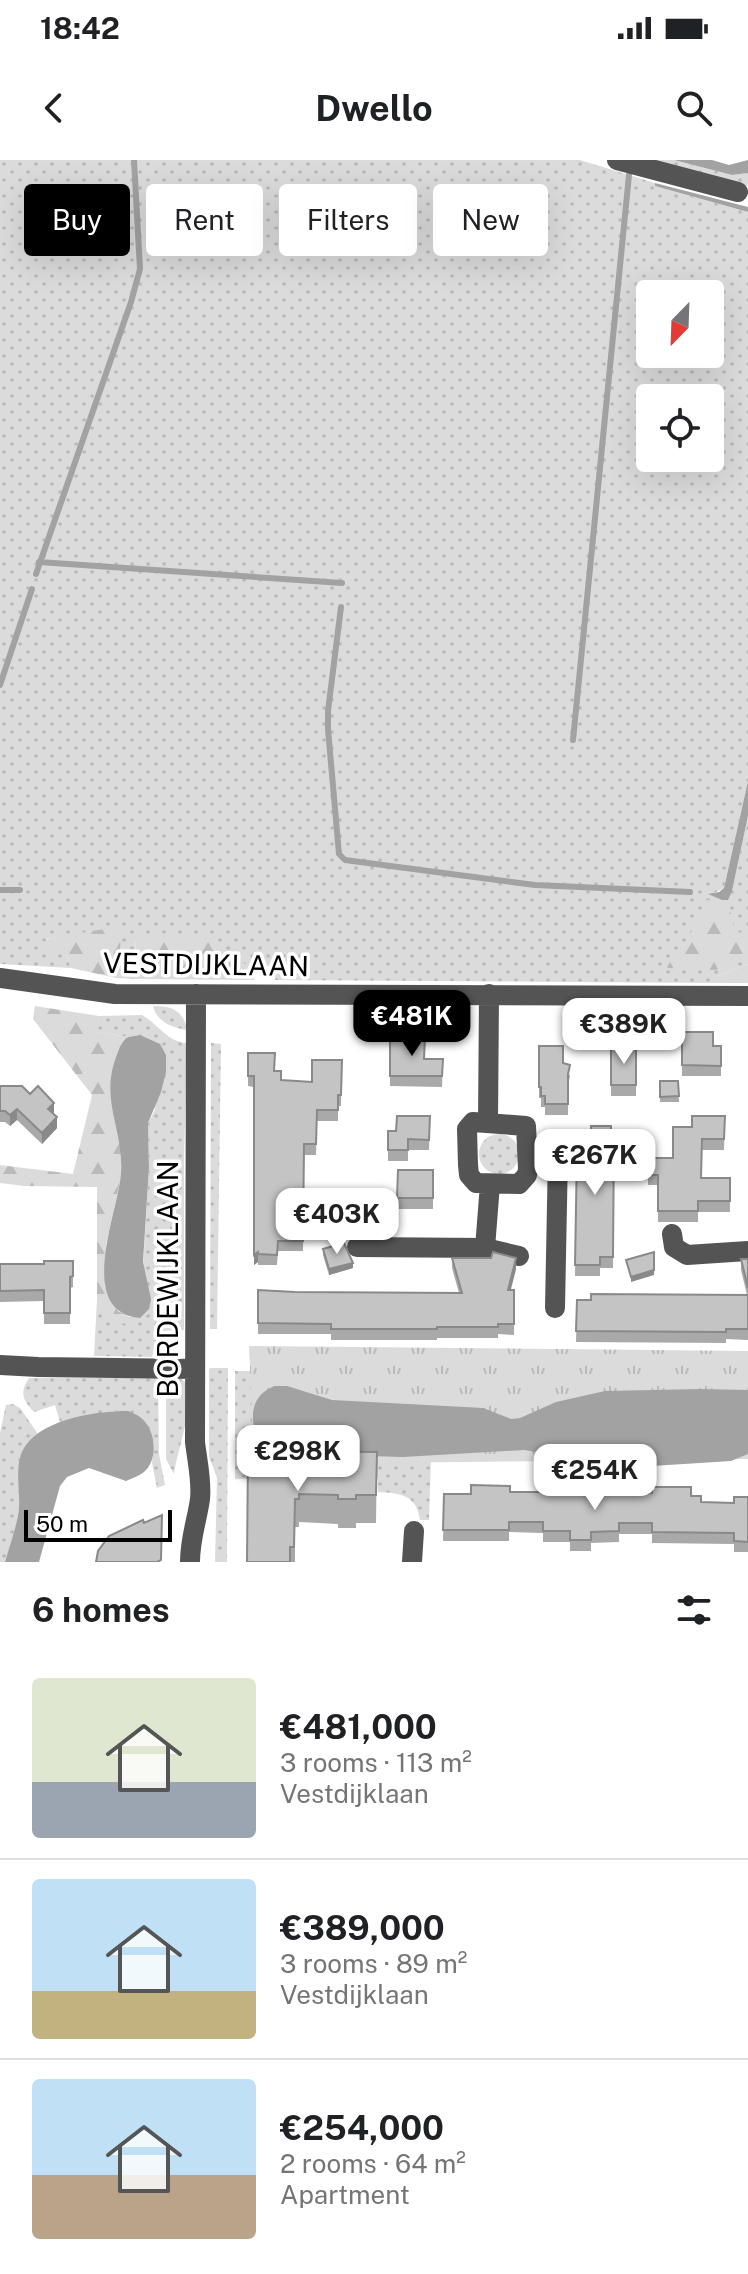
<!DOCTYPE html>
<meta charset="utf-8">
<style>
body{margin:0;font-family:"Public Sans",sans-serif;background:#f2f2f2;color:#202124;height:100vh;display:flex;flex-direction:column;font-size:30px;white-space:nowrap}
*{box-sizing:border-box;margin:0}
p{font-size:26px;color:#757577}
.icon{flex:none;width:44px;height:44px;fill:none;stroke:currentColor;stroke-width:2;stroke-linecap:round;stroke-linejoin:round}
.map{position:relative;height:1402px;overflow:hidden}
.side{display:flex;flex-direction:column;background:#fff;flex:1}
.side>*{flex:none}
.guide{position:absolute;left:24px;top:24px;width:700px;height:72px;display:flex;gap:16px}
.needle{width:52px;rotate:203deg}
.buttons{position:absolute;left:636px;top:120px;display:grid;gap:16px}
.buttons a{display:grid;place-items:center;width:88px;height:88px;border-radius:8px;background:#fff;box-shadow:0 8px 32px #0002;font-size:40px}
.scale{position:absolute;left:24px;bottom:20px;width:148px;box-sizing:border-box;padding-left:8px;border:4px solid #000;border-top:0;font-size:22px;line-height:28px;white-space:nowrap;color:#000;-webkit-text-stroke:6px #fff;paint-order:stroke}
.price{position:absolute;translate:-50% -68px;padding:0 18px;border-radius:16px;background:#fff;color:#222;font-size:26px;line-height:52px;filter:drop-shadow(0 2px 4px #0008)}
.price::after{content:'';position:absolute;left:50%;top:48px;width:24px;height:18px;margin-left:-12px;background:inherit;clip-path:polygon(0 0,100% 0,50% 100%)}
.price.on{background:#000;color:#fff}
ul{padding:0;list-style:none}
li{display:flex;align-items:center;gap:24px;height:200px;padding:0 32px}
li+li{border-top:2px solid #e0e0e0}
li span{display:grid;place-items:center;flex:none;width:224px;height:160px;border-radius:8px;color:#555}
li>.icon{margin-inline-start:auto}
span .icon{width:96px;height:96px;fill:#fffc;stroke-width:1}
li b{font-size:34px}
h2{display:flex;justify-content:space-between;align-items:center;height:96px;padding:0 32px;font-size:34px}
.pill{padding:0 28px;border-radius:8px;background:#fff;box-shadow:0 8px 32px #0002;font-size:28px;line-height:72px}
.pill.on{background:#000;color:#fff}
.status{display:flex;justify-content:space-between;align-items:center;height:56px;padding:0 40px;background:#fff;direction:ltr}
.status svg{height:22px;fill:currentColor}
header{display:flex;justify-content:space-between;align-items:center;height:104px;padding:0 32px;background:#fff;font-size:36px;font-weight:700}
.map>svg:first-child{display:block}
.grass{fill:url(#grass-dots);fill-rule:evenodd}
.forest{fill:url(#forest-firs)}
.park{fill:url(#park-tufts)}
.water{fill:#a2a2a2}
.lines{fill:none;stroke-linecap:round;stroke-linejoin:round}
.stream{stroke:#a2a2a2;stroke-width:6}
.minor{stroke:#545454;stroke-width:20}
.wall{fill:#a9a9a9}
.shaded-wall{fill:#898989}
.building{fill:#c4c4c4;stroke:#898989;stroke-width:2}
.labels{text-anchor:middle;dominant-baseline:central;stroke-width:7;stroke-linejoin:round;paint-order:stroke}
.street-label{font-size:28px;fill:#000;stroke:#fff}
</style>
<div class="status"><b>18:42</b><svg viewBox="0 0 49 12"><path d="M0 12V9h3v3zM5 12V6h3v6zM10 12V3h3v9zM15 12V0h3v12zM26 1h20v11H26zM47 4h2v5h-2z"/></svg></div>
<header><svg class="icon" aria-label="back" viewBox="0 0 24 24"><path d="M15 5l-7 7 7 7"/></svg>Dwello<svg class="icon" aria-label="search" viewBox="0 0 24 24"><circle cx="10" cy="10" r="6"/><path d="M15 15l6 6"/></svg></header>
<div class="map">
<svg width="748" height="1402" viewBox="0 0 748 1402">
<defs>
<pattern id="grass-dots" width="8" height="8" patternUnits="userSpaceOnUse" patternTransform="scale(2)"><rect width="8" height="8" fill="#dbdbdb"/><path d="M2 2h.1M6 6h.1" fill="none" stroke="#bababa" stroke-width="1.8" stroke-linecap="round"/></pattern>
<pattern id="forest-firs" width="22" height="20" patternUnits="userSpaceOnUse" patternTransform="scale(2)"><rect width="22" height="20" fill="#dbdbdb"/><path d="M5 1l3.5 6h-7zM16 11l3.5 6h-7z" fill="#bababa"/></pattern>
<pattern id="park-tufts" width="24" height="20" patternUnits="userSpaceOnUse" patternTransform="scale(2)"><rect width="24" height="20" fill="#dbdbdb"/><path d="M3 7l-1-3M5 7V3M7 7l1-3M15 17l-1-3M17 17v-4M19 17l1-3" fill="none" stroke="#bababa"/></pattern>
</defs>
<rect width="100%" height="100%" fill="#fff"/>
<!-- grass -->
<path class="grass" d="M 0,0 L 580,0 L 655,23 L 655,26 L 748,52 L 748,621 L 724,728 L 710,735 L 732,731 L 748,656 L 748,804 L 716,817 L 716,823 L 275,820 L 275,806 L 257,806 L 254,820 L 245,820 L 247,805 L 136,779 L 133,819 L 116,818 L 122,767 L 46,779 L 66,794 L 71,808 L 0,804 ZM 650,134 L 710,134 L 710,194 L 650,194 ZM 650,238 L 710,238 L 710,298 L 650,298 Z
M 636,0 L 674,0 L 732,15 L 748,13 L 748,26 L 737,26 Z
M 153,846 C 171,845 184,851 187,870 C 172,868 156,861 153,846 Z
M 142,855 C 158,864 167,882 187,883 L 184,1000 L 184,1170 L 165,1171 L 158,1175 L 152,1197 L 94,1196 L 97,1140 L 106,1154 L 130,1166 L 130,1157 L 140,1158 L 149,1008 L 148,963 L 155,950 L 141,875 L 128,877 L 97,872 L 99,856 Z
M 211,883 L 221,884 L 217,1169 L 210,1169 Z
M479 994a20 20 0 1 1 40 0a20 20 0 1 1-40 0Z
M 210,1208 L 228,1208 L 227,1402 L 215,1402 L 217,1318 L 209,1296 L 209,1210 Z
M 235,1211 L 277,1211 L 748,1230 L 431,1297 L 429,1360 L 420,1360 C 417,1335 400,1333 378,1332 L 378,1318 L 235,1319 Z
M 166,1215 C 172,1216 179,1216 184,1221 C 198,1235 176,1295 174,1314 L 166,1299 Z
M 29,1218 L 158,1218 L 159,1294 L 165,1325 L 157,1328 L 152,1303 L 154,1284 L 151,1273 L 146,1264 L 127,1251 L 106,1252 L 60,1262 L 55,1245 L 34,1252 C 23,1240 19,1233 29,1218 Z
M 13,1244 L 20,1248 L 38,1274 L 28,1284 L 16,1368 L 5,1402 L 0,1402 L 0,1273 L 6,1245 Z"/>
<!-- forest -->
<path class="forest" d="M 707,740 L 728,740 L 735,772 L 748,773 L 748,798 L 715,810 L 667,808 L 670,797 L 684,787 Z
M 123,766 L 116,818 L 71,808 L 66,794 L 43,790 L 44,782 L 50,778 Z
M 151,773 L 199,775 L 247,805 L 245,820 L 133,819 L 136,779 Z
M 748,804 L 748,823 L 716,823 L 716,817 Z
M 35,846 L 99,856 L 98,872 L 128,877 L 121,884 L 121,1017 L 106,1085 L 105,1126 L 118,1151 L 130,1157 L 130,1166 L 105,1154 L 97,1140 L 97,1027 L 24,1026 L 0,1023 L 0,1005 L 73,1014 L 92,935 L 33,859 Z"/>
<!-- park -->
<path class="park" d="M 249,1186 L 748,1191 L 748,1299 L 254,1304 Z"/>
<!-- water -->
<path class="water" d="M 674,0 L 712,0 L 729,5 L 748,0 L 748,13 L 732,15 Z
M 655,23 L 748,47 L 748,52 L 655,26 Z
M 748,621 L 748,656 L 732,731 L 728,740 L 722,740 L 708,734 L 719,732 L 724,728 Z
M 140,875 L 160,884 L 166,895 L 166,912 L 161,932 L 148,963 L 149,1008 L 143,1102 L 151,1139 L 149,1149 L 140,1158 C 74,1152 119,1050 121,1013 C 124,967 98,940 118,892 C 120,886 123,880 128,877 C 132,876 136,876 140,875 Z
M 275,1226 L 287,1226 L 332,1240 L 483,1248 L 511,1259 L 520,1258 L 556,1242 L 605,1231 L 700,1229 L 748,1230 L 748,1294 L 731,1301 L 652,1306 L 583,1304 L 557,1295 L 524,1290 L 403,1297 L 269,1293 C 249,1273 244,1237 275,1226 Z
M 128,1251 C 132,1253 136,1254 140,1257 C 156,1269 159,1299 144,1312 C 139,1316 132,1318 126,1321 L 89,1308 L 67,1317 L 60,1326 L 39,1402 L 5,1402 C 10,1384 17,1367 19,1348 C 20,1332 16,1313 20,1298 C 30,1260 95,1251 128,1251 Z"/>
<g class="lines">
<!-- stream -->
<path class="stream" d="M 39,402 L 342,423
M 36,414 L 131,142 L 140,109 L 134,0
M 341,447 L 328,551 L 328,569 L 339,694 L 345,700 L 535,725 L 690,732
M 0,525 L 32,429
M 573,580 L 629,15
M 0,730 L 20,730"/>
<!-- minor -->
<path class="minor" d="M 617,0 L 738,32
M 0,818 L 115,834 L 748,836
M 473,962 L 526,966 L 528,1009 L 527,1015 L 519,1024 L 476,1023 L 469,1015 L 468,1005 L 467,969 Z
M 488,963 L 489,834
M 672,1074 L 674,1087 L 687,1095 L 748,1091
M 357,1087 L 485,1088 L 519,1096
M 485,1088 L 490,1024
M 555,1148 L 558,993
M 0,1205 L 38,1207 L 195,1209
M 190,1402 C 190,1378 197,1361 200,1339 C 202,1320 197,1300 195,1282 L 196,834
M 412,1402 L 414,1371"/>
</g>
<!-- wall -->
<path class="wall" d="M 682,872 L 713,886 L 721,886 L 721,916 L 682,916 Z
M 390,878 L 425,899 L 443,899 L 442,927 L 390,926 Z
M 539,886 L 563,903 L 570,916 L 568,925 L 568,955 L 545,955 L 545,947 L 541,947 L 541,938 L 539,938 Z
M 611,886 L 636,886 L 636,936 L 611,936 Z
M 248,893 L 275,911 L 281,920 L 312,922 L 342,900 L 341,946 L 338,946 L 338,961 L 317,961 L 316,995 L 304,995 L 303,1091 L 278,1091 L 277,1105 L 258,1105 L 258,1102 L 254,1105 L 254,927 L 248,926 Z
M 660,921 L 678,921 L 679,942 L 660,942 Z
M 0,926 L 30,934 L 54,954 L 57,968 L 42,984 L 17,960 L 10,966 L 5,962 L 0,962 Z
M 430,956 L 429,990 L 408,990 L 408,1001 L 388,1001 L 388,971 L 396,971 Z
M 725,956 L 724,990 L 702,990 L 702,1018 L 730,1018 L 730,1052 L 698,1052 L 698,1062 L 658,1062 L 658,1025 L 648,1025 L 648,998 L 673,998 L 692,967 Z
M 611,975 L 614,975 L 613,1108 L 600,1108 L 600,1116 L 575,1116 L 577,991 L 580,991 Z
M 398,1010 L 433,1010 L 433,1049 L 397,1049 Z
M 323,1089 L 353,1108 L 329,1115 L 323,1095 Z
M 452,1098 L 516,1109 L 510,1130 L 514,1130 L 514,1175 L 498,1174 L 498,1178 L 437,1178 L 437,1180 L 331,1180 L 331,1174 L 258,1174 L 258,1130 L 295,1132 L 459,1133 L 452,1108 Z
M 741,1099 L 748,1099 L 748,1180 L 726,1179 L 726,1183 L 576,1182 L 577,1140 L 747,1135 L 741,1110 Z
M 73,1101 L 73,1127 L 70,1128 L 70,1164 L 44,1164 L 44,1141 L 0,1142 L 0,1104 L 44,1104 Z
M 248,1291 L 377,1292 L 376,1363 L 356,1363 L 356,1368 L 338,1368 L 338,1364 L 299,1362 L 299,1367 L 295,1367 L 295,1402 L 247,1402 Z
M 510,1332 L 554,1335 L 691,1336 L 701,1342 L 734,1343 L 748,1337 L 748,1392 L 734,1392 L 734,1384 L 652,1383 L 652,1374 L 619,1374 L 619,1382 L 591,1383 L 591,1391 L 570,1391 L 570,1382 L 543,1382 L 543,1373 L 509,1372 L 509,1381 L 443,1381 L 444,1334 L 471,1334 Z"/>
<!-- shaded-wall -->
<path class="shaded-wall" d="M 54,943 L 54,954 L 48,949 Z
M 17,949 L 17,960 L 10,966 L 10,955 Z
M 57,957 L 57,968 L 42,984 L 42,973 Z
M 258,1092 L 258,1102 L 254,1105 L 254,1095 Z
M 516,1098 L 516,1109 L 508,1141 L 508,1130 Z
M 353,1103 L 353,1108 L 329,1115 L 329,1109 Z
M 654,1110 L 654,1115 L 631,1122 L 631,1117 Z"/>
<!-- building -->
<path class="building" d="M 682,872 L 713,872 L 713,886 L 721,886 L 721,906 L 682,905 Z
M 425,876 L 424,899 L 443,899 L 442,916 L 390,916 L 390,878 Z
M 539,886 L 563,886 L 563,903 L 570,905 L 568,914 L 568,944 L 545,944 L 545,936 L 541,936 L 541,927 L 539,927 Z
M 611,886 L 636,886 L 636,925 L 611,925 Z
M 248,893 L 275,893 L 274,911 L 281,911 L 281,920 L 312,922 L 312,900 L 342,900 L 341,935 L 338,935 L 338,950 L 317,950 L 316,984 L 304,984 L 303,1081 L 278,1081 L 277,1095 L 258,1094 L 258,1092 L 254,1095 L 254,916 L 248,916 Z
M 660,921 L 678,921 L 679,936 L 660,937 Z
M 0,926 L 22,926 L 30,934 L 38,926 L 54,943 L 48,949 L 57,957 L 42,973 L 17,949 L 10,955 L 5,951 L 0,951 Z
M 397,956 L 430,956 L 429,980 L 408,979 L 408,990 L 388,990 L 388,971 L 396,971 Z
M 692,956 L 725,956 L 724,979 L 702,979 L 701,1018 L 730,1018 L 730,1041 L 698,1041 L 698,1051 L 658,1051 L 658,1015 L 648,1015 L 648,998 L 673,998 L 673,967 L 692,967 Z
M 591,966 L 611,966 L 611,975 L 614,975 L 613,1097 L 600,1097 L 600,1105 L 575,1105 L 577,991 L 580,991 L 581,975 L 591,975 Z
M 398,1010 L 433,1010 L 433,1038 L 397,1038 Z
M 344,1083 L 353,1103 L 329,1109 L 323,1089 Z
M 493,1092 L 516,1098 L 508,1130 L 514,1130 L 514,1164 L 498,1164 L 498,1167 L 437,1167 L 437,1169 L 331,1169 L 331,1164 L 258,1163 L 258,1130 L 295,1132 L 462,1133 L 452,1098 L 491,1098 Z
M 654,1092 L 654,1110 L 631,1117 L 626,1100 Z
M 741,1099 L 748,1099 L 748,1128 Z
M 44,1101 L 73,1101 L 73,1116 L 70,1117 L 70,1153 L 44,1153 L 44,1130 L 0,1131 L 0,1104 L 44,1104 Z
M 591,1134 L 748,1135 L 748,1169 L 726,1169 L 726,1172 L 576,1171 L 577,1140 L 591,1140 Z
M 248,1291 L 377,1292 L 376,1335 L 356,1335 L 356,1339 L 338,1339 L 338,1335 L 299,1334 L 299,1339 L 295,1339 L 294,1387 L 290,1387 L 290,1402 L 247,1402 Z
M 471,1325 L 510,1326 L 510,1332 L 554,1332 L 554,1335 L 652,1333 L 652,1327 L 691,1327 L 691,1336 L 701,1336 L 701,1342 L 734,1343 L 734,1337 L 748,1337 L 748,1382 L 734,1381 L 734,1373 L 652,1372 L 652,1363 L 619,1363 L 619,1371 L 591,1372 L 591,1380 L 570,1380 L 570,1371 L 543,1371 L 543,1362 L 509,1362 L 509,1370 L 443,1370 L 444,1334 L 471,1334 Z
M 162,1355 L 161,1400 L 157,1402 L 96,1402 L 98,1391 L 109,1376 L 143,1360 L 144,1363 Z"/>
<g class="labels">
<!-- street labels -->
<g class="street-label">
<text transform="translate(206 804) rotate(1)">VESTDIJKLAAN</text>
<text transform="translate(167 1119) rotate(-90)">BORDEWIJKLAAN</text>
</g>
</g>
</svg>
<div class="buttons">
<a><svg class="needle" viewBox="-14 -14 28 28"><path d="M0-13l5 13h-10z" fill="#e53935"/><path d="M0 13l5-13h-10z" fill="#757577"/></svg></a>
<a><svg class="icon" aria-label="locate" viewBox="0 0 24 24"><circle cx="12" cy="12" r="6"/><path d="M12 2v4M12 18v4M2 12h4M18 12h4"/></svg></a>
</div>
<div class="scale">50 m</div>
<b class="price on" style="left:412px;top:898px">€481K</b>
<b class="price" style="left:624px;top:906px">€389K</b>
<b class="price" style="left:595px;top:1037px">€267K</b>
<b class="price" style="left:337px;top:1096px">€403K</b>
<b class="price" style="left:298px;top:1333px">€298K</b>
<b class="price" style="left:595px;top:1352px">€254K</b>
<div class="guide">
<a class="pill on">Buy</a>
<a class="pill">Rent</a>
<a class="pill">Filters</a>
<a class="pill">New</a>
</div>
</div>
<section class="side">
<h2>6 homes<svg class="icon" aria-label="filters" viewBox="0 0 24 24"><path d="M4 7h16M4 17h16"/><circle cx="9" cy="7" r="2"/><circle cx="15" cy="17" r="2"/></svg></h2>
<ul>
<li><span style="background:linear-gradient(#dfe7d0 65%,#9aa5b1 0)"><svg class="icon" aria-label="home" viewBox="0 0 24 24"><path d="M3 11l9-7 9 7M6 9v11h12V9"/></svg></span><div><b>€481,000</b><p>3 rooms · 113 m²</p><p>Vestdijklaan</p></div></li>
<li><span style="background:linear-gradient(#bfe0f5 70%,#c2b280 0)"><svg class="icon" aria-label="home" viewBox="0 0 24 24"><path d="M3 11l9-7 9 7M6 9v11h12V9"/></svg></span><div><b>€389,000</b><p>3 rooms · 89 m²</p><p>Vestdijklaan</p></div></li>
<li><span style="background:linear-gradient(#bfe0f5 60%,#b9a48a 0)"><svg class="icon" aria-label="home" viewBox="0 0 24 24"><path d="M3 11l9-7 9 7M6 9v11h12V9"/></svg></span><div><b>€254,000</b><p>2 rooms · 64 m²</p><p>Apartment</p></div></li>
</ul>
</section>
